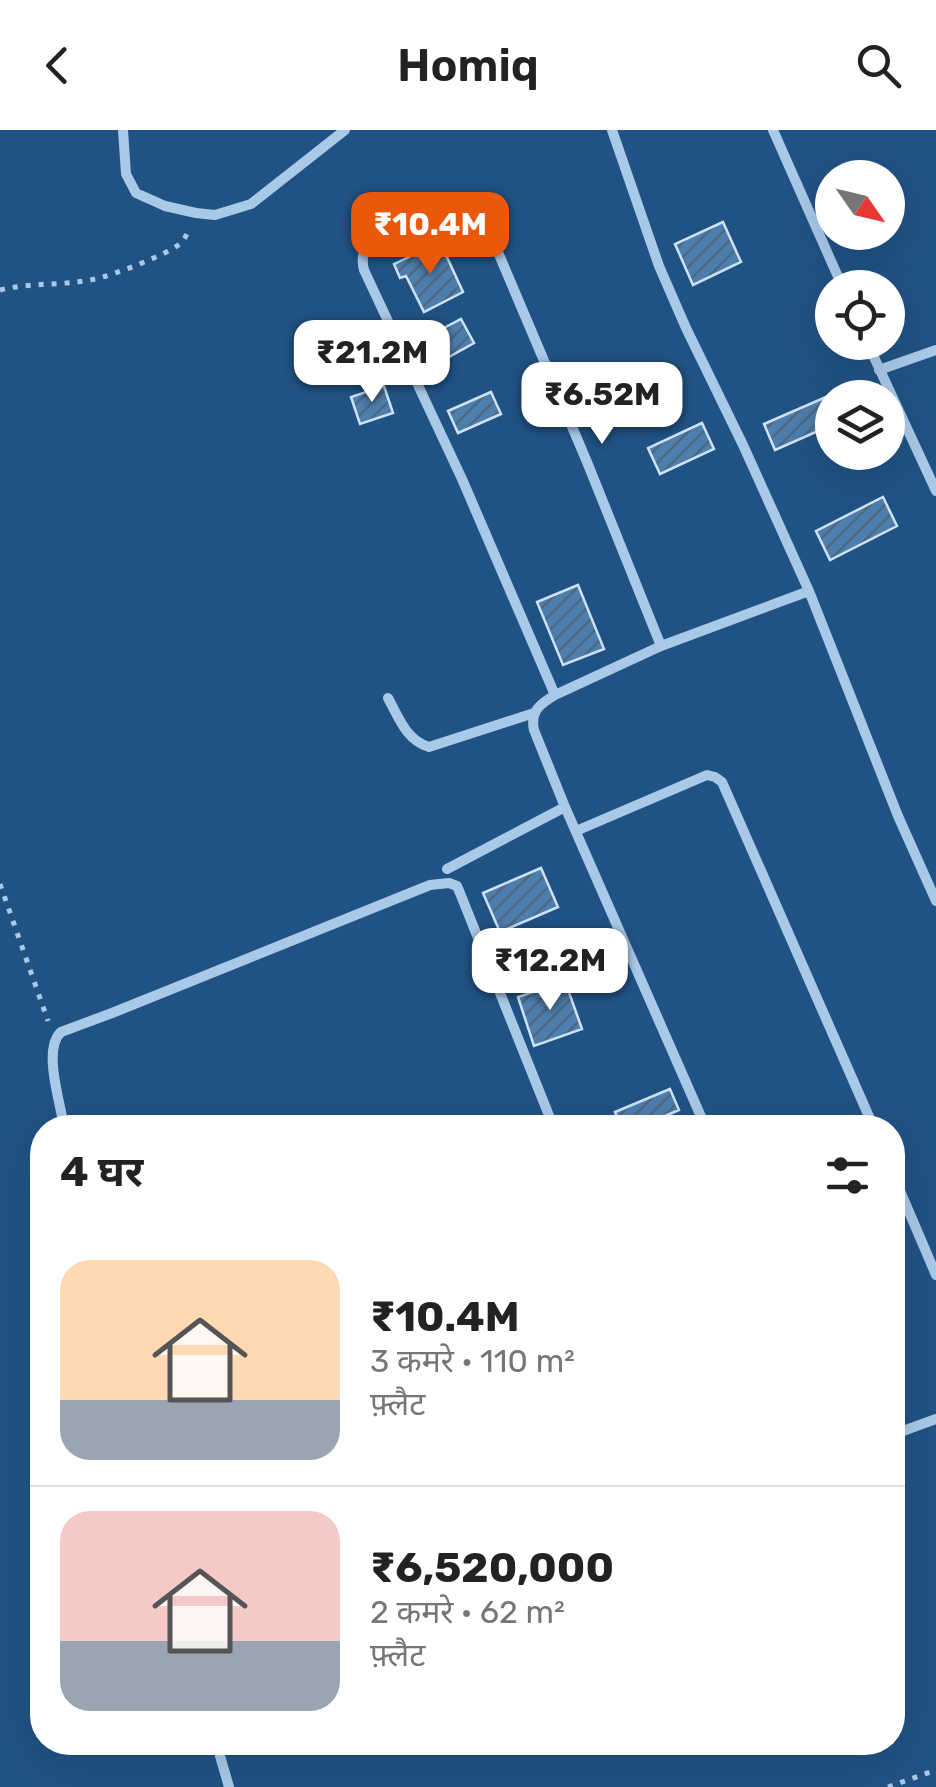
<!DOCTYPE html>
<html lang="hi">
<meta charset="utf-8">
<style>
body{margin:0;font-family:Rubik,"Noto Sans Devanagari",sans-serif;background:#f6f6f6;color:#222;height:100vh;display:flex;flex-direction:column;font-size:38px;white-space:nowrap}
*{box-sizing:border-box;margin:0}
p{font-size:32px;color:#767676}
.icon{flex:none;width:55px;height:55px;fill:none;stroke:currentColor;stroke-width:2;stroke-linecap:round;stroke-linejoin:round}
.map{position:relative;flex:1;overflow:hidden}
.details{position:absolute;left:30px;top:985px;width:875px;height:640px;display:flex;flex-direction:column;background:#fff;border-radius:40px;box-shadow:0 10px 40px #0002}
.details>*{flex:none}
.needle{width:65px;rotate:124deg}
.tools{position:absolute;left:815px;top:30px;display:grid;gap:20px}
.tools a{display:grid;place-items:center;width:90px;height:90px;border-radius:50%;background:#fff;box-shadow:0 10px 40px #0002;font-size:50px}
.price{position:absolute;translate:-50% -85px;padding:0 22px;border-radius:20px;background:#fff;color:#222;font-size:32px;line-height:65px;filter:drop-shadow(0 2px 5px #0008)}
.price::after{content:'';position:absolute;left:50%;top:60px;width:30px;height:22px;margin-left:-15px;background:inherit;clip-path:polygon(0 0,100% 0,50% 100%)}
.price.on{background:#ea580c;color:#fff}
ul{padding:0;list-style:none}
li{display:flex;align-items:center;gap:30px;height:250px;padding:0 30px}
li+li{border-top:2px solid #e0e0e0}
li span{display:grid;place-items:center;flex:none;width:280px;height:200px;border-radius:30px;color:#555}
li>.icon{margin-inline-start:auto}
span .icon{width:120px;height:120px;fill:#fffc;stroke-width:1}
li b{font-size:42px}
h2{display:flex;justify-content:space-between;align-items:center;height:120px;padding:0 30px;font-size:42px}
header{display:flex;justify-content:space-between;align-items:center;height:130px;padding:0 30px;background:#fff;font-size:45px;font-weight:600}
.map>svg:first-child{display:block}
.building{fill:url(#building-hatch);stroke:#cde2f7;stroke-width:2.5}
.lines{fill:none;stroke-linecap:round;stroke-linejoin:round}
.path{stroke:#a9c9e9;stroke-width:5;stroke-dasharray:5 8;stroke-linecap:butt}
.minor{stroke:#a9c9e9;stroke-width:10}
</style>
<header><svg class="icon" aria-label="back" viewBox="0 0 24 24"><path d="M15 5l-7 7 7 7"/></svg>Homiq<svg class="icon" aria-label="search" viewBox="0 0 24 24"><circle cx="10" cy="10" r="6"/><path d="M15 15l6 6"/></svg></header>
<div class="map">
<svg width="936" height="1657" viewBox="0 0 936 1657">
<defs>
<pattern id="building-hatch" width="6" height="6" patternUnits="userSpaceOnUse" patternTransform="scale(2.5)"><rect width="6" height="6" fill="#4d7eae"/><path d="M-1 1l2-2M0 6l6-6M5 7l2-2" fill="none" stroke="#4d6882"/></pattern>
</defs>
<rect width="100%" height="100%" fill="#215284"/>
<!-- building -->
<path class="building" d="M 723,92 L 741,132 L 693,155 L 675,114 Z
M 440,112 L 463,162 L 424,182 L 406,146 L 400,148 L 394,134 Z
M 461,189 L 474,213 L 438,233 L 425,208 Z
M 364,209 L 374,235 L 340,250 L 329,224 Z
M 384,256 L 393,283 L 360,294 L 351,267 Z
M 491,262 L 501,284 L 458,303 L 448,281 Z
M 826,267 L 832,282 L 832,295 L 775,320 L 764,294 Z
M 702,293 L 714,319 L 660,344 L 648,318 Z
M 883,367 L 897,396 L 830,430 L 816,401 Z
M 578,455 L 604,519 L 563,535 L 537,472 Z
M 541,738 L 558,777 L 500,802 L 483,763 Z
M 565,851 L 582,899 L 534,916 L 518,867 Z
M 670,959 L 679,980 L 637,998 L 621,998 L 615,982 Z"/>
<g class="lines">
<!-- path -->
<path class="path" d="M 0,160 C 32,152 64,156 95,149 C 113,145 170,124 182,112 C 185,109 188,101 190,98
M 0,754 L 48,891
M 888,1657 L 936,1640"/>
<!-- minor -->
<path class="minor" d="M 123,0 L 126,44 L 136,63 L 165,76 L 196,83 L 215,85 L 251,74 L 345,0
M 612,0 L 659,136 L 686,198 L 743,315 L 809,461 L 898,686 L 936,771
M 773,0 L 843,158
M 867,212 L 936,361
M 879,240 L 936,220
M 555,565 L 462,349 L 364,140 C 351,91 444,59 476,82 C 480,86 483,90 486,94 L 587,332 L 661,516
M 388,568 C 399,588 406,610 429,617 L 534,583
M 576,701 L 707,645 L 715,647 L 722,652 L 874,998
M 447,739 L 565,677
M 64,998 C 61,973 42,920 61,902 L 112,883 L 430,755 L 449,753 L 457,756 L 460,763 L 554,998
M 706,998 L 565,677 L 534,600 C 530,581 540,574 555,565 L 661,516 L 809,461
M 892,1042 L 936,1145
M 892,1305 L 936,1289
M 216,1612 L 229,1657"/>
</g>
</svg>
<div class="tools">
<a><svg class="needle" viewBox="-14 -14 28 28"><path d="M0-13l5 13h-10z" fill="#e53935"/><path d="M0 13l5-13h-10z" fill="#767676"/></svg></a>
<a><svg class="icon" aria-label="locate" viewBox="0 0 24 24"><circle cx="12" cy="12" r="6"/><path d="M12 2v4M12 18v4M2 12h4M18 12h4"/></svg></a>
<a><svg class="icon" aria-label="layers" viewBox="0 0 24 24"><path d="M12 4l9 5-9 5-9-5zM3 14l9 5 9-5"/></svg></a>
</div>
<b class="price on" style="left:430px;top:147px">₹10.4M</b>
<b class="price" style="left:372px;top:275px">₹21.2M</b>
<b class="price" style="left:602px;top:317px">₹6.52M</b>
<b class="price" style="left:550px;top:883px">₹12.2M</b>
<section class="details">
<h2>4 घर<svg class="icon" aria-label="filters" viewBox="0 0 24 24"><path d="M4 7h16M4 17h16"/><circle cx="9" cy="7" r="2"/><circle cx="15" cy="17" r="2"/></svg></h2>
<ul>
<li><span style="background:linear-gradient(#ffd9b3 70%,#9aa5b1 0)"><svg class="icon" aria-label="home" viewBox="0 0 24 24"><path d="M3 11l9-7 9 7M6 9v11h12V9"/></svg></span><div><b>₹10.4M</b><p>3 कमरे · 110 m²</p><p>फ़्लैट</p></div></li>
<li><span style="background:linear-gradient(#f6c9c9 65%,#9aa5b1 0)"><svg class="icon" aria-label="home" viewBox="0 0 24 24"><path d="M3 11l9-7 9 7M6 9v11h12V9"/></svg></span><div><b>₹6,520,000</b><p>2 कमरे · 62 m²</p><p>फ़्लैट</p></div></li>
</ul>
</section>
</div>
